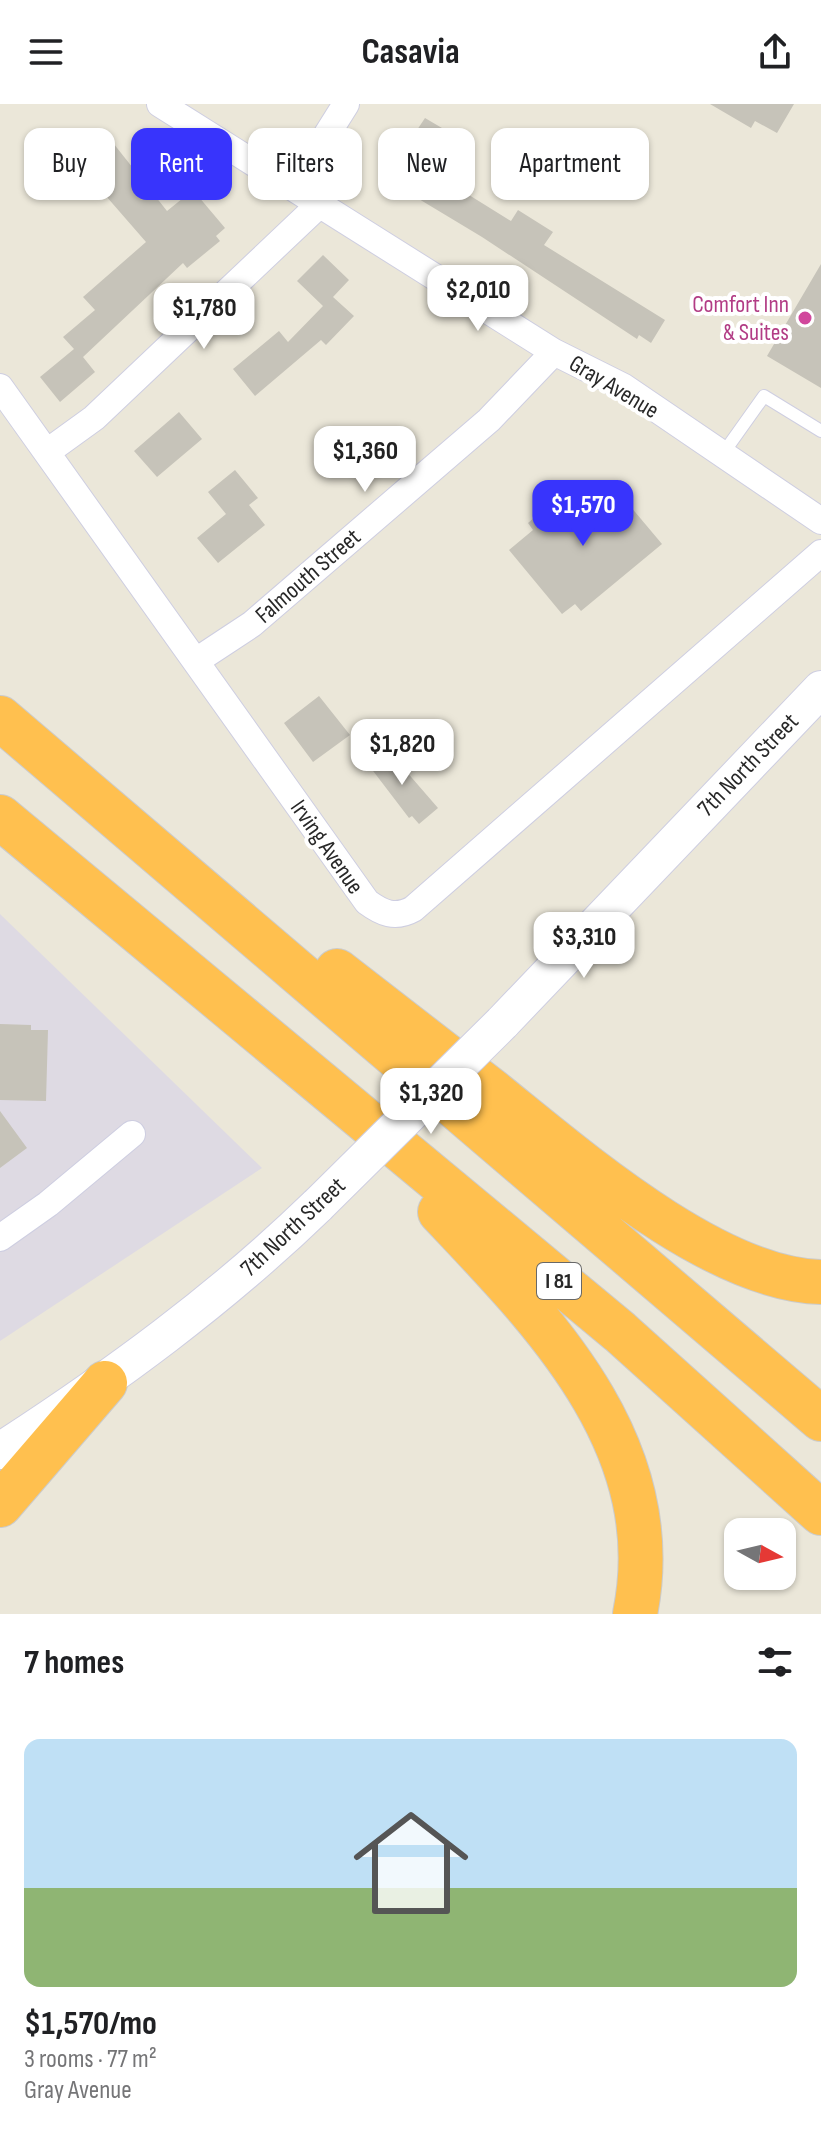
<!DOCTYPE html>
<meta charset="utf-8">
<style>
body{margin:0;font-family:"Sofia Sans Condensed",sans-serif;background:#f2f2f2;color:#202124;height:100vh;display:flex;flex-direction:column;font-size:30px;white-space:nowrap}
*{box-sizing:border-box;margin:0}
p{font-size:26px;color:#757577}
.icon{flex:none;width:44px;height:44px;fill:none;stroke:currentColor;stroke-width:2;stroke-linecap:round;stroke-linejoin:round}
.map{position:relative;height:1510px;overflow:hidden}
.side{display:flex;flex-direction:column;background:#fff;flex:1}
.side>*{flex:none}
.banner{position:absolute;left:24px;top:24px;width:774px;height:72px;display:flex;gap:16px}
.needle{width:52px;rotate:98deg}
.buttons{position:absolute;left:724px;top:1414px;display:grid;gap:16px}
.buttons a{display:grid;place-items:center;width:72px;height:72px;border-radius:16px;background:#fff;box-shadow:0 2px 6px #0004;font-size:40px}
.price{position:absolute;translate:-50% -68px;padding:0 18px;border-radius:16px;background:#fff;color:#222;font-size:26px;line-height:52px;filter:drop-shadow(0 2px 4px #0008)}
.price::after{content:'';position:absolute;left:50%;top:48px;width:24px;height:18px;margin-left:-12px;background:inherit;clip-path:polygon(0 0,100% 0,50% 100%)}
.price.on{background:#3834fc;color:#fff}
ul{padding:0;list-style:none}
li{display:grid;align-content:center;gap:16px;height:424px;padding:0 24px}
li span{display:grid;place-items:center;height:248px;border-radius:16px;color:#555}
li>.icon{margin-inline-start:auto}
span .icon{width:144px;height:144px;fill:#fffc;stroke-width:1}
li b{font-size:34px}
h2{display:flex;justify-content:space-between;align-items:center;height:96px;padding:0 24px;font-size:34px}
.chip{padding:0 28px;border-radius:16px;background:#fff;box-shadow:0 2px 6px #0004;font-size:28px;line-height:72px}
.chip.on{background:#3834fc;color:#fff}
header{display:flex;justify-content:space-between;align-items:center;height:104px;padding:0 24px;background:#fff;font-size:36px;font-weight:700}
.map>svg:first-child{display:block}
.industrial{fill:#dedae3}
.building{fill:#c6c3b9}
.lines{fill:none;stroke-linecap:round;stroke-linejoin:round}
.lane-casing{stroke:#cecee1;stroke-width:14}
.street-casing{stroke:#cecee1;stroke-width:28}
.secondary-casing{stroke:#cecee1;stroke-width:38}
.highway-casing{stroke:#cbcbcb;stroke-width:46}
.lane{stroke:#fff;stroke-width:12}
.street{stroke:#fff;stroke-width:26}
.secondary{stroke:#fff;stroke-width:36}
.highway{stroke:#ffc04f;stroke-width:44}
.secondary-bridge-casing{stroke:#cecee1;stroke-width:38;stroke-linecap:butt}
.secondary-bridge{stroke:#fff;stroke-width:36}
.hotel-dot{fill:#d1479c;stroke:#fff;stroke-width:3}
.labels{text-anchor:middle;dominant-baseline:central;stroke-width:8;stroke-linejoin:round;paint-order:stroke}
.shield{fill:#fff;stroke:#686868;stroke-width:2}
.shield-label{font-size:22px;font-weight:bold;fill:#282828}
.hotel-label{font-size:24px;fill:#b23c85;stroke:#fff;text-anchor:end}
.street-label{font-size:24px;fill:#282828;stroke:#fff}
</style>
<header><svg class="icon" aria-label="menu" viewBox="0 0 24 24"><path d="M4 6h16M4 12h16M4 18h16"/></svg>Casavia<svg class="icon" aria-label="share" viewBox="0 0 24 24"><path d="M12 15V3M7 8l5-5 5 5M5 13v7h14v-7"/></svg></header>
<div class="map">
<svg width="821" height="1510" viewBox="0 0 821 1510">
<rect width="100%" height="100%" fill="#ebe7d9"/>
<!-- industrial -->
<path class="industrial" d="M 0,810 L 262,1064 L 0,1237 Z"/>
<!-- building -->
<path class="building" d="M 710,0 L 794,0 L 777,29 L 755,17 L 751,24 Z
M 425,14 L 447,27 L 424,63 L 511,117 L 518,106 L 553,128 L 544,141 L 665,216 L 651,239 L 639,231 L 637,235 L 482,133 L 379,71 L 406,36 L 409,38 Z
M 102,25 L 167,107 L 193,86 L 225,124 L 216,132 L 220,137 L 187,164 L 183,159 L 83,253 L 95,268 L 60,298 L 40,273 L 74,245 L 63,233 L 95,206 L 83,193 L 146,138 L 99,84 L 86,91 L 68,69 L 77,62 L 69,52 Z
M 323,151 L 349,176 L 333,193 L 354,212 L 326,241 L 321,236 L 255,292 L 233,265 L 279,227 L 288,238 L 323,202 L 297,177 Z
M 821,160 L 821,284 L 767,252 Z
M 179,308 L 202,335 L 157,373 L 134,347 Z
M 235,366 L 258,394 L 249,401 L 265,421 L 218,459 L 197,434 L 226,410 L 208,388 Z
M 573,380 L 579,387 L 586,382 L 609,409 L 625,396 L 662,440 L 581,507 L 575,500 L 562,510 L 509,446 L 533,426 L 528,419 Z
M 319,592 L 350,631 L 313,658 L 284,619 Z
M 386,644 L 438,704 L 419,720 L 412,712 L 409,714 L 367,659 Z
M 0,920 L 31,921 L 31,926 L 48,926 L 46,997 L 0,996 Z
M 0,1007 L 27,1044 L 0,1064 Z"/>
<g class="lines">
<!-- lane casing -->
<g class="lane-casing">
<path id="lane" d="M 722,351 L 764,292 L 821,327"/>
</g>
<!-- street casing -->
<g class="street-casing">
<path id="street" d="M 160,0 L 554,248 L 624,283 L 821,417
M 294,83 L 346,0
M 0,283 L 367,798 C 382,809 395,815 413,805 L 821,449
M 47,348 L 94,314 L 320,100
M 196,557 L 252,520 L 489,316 L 554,248
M 0,1134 L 48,1100 L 132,1030"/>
</g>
<!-- secondary casing -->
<g class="secondary-casing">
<path id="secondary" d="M 502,919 L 821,585
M 0,1347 C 113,1274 221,1195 318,1101"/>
</g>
<!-- highway casing -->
<g class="highway-casing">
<path id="highway" d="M 0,614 L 821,1315
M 0,713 L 620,1228 L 821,1409
M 337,867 C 389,907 441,947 492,987 C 573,1052 714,1176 821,1178
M 440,1108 C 544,1218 669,1342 635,1510
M 0,1401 L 105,1279"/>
</g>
<!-- lane -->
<use href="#lane" class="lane"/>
<!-- street -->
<use href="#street" class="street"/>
<!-- secondary -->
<use href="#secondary" class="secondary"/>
<!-- highway -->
<use href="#highway" class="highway"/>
<!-- secondary-bridge casing -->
<g class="secondary-bridge-casing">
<path id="secondary-bridge" d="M 318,1101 L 502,919"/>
</g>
<!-- secondary-bridge -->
<use href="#secondary-bridge" class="secondary-bridge"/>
</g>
<!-- markers -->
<circle class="hotel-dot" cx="805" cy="214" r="8"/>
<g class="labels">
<!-- shield labels -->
<rect class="shield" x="537" y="1159" width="44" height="36" rx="6"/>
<g class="shield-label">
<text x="559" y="1177">I 81</text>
</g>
<!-- hotel labels -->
<g class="hotel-label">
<text x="789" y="200">Comfort Inn<tspan x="789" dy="28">&amp; Suites</tspan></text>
</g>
<!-- street labels -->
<g class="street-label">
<text transform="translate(614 283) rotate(31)">Gray Avenue</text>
<text transform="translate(308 472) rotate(-41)">Falmouth Street</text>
<text transform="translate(748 661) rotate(-46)">7th North Street</text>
<text transform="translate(327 743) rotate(55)">Irving Avenue</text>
<text transform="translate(293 1123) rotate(-43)">7th North Street</text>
</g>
</g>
</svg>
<div class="buttons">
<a><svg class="needle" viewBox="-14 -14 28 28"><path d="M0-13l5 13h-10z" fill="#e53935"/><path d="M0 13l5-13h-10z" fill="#757577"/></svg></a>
</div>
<b class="price" style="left:478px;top:229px">$2,010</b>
<b class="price" style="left:204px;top:247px">$1,780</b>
<b class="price" style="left:365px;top:390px">$1,360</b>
<b class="price on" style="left:583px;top:444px">$1,570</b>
<b class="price" style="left:402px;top:683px">$1,820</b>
<b class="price" style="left:584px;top:876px">$3,310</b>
<b class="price" style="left:431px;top:1032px">$1,320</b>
<div class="banner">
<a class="chip">Buy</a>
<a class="chip on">Rent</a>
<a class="chip">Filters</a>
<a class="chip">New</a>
<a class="chip">Apartment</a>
</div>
</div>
<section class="side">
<h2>7 homes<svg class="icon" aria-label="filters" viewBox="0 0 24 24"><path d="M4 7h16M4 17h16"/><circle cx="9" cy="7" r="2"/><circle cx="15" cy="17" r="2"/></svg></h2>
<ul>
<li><span style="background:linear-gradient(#bfe0f5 60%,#8fb573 0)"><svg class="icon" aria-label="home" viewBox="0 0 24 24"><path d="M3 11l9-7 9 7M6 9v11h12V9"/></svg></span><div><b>$1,570/mo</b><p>3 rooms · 77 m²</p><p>Gray Avenue</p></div></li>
</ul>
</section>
